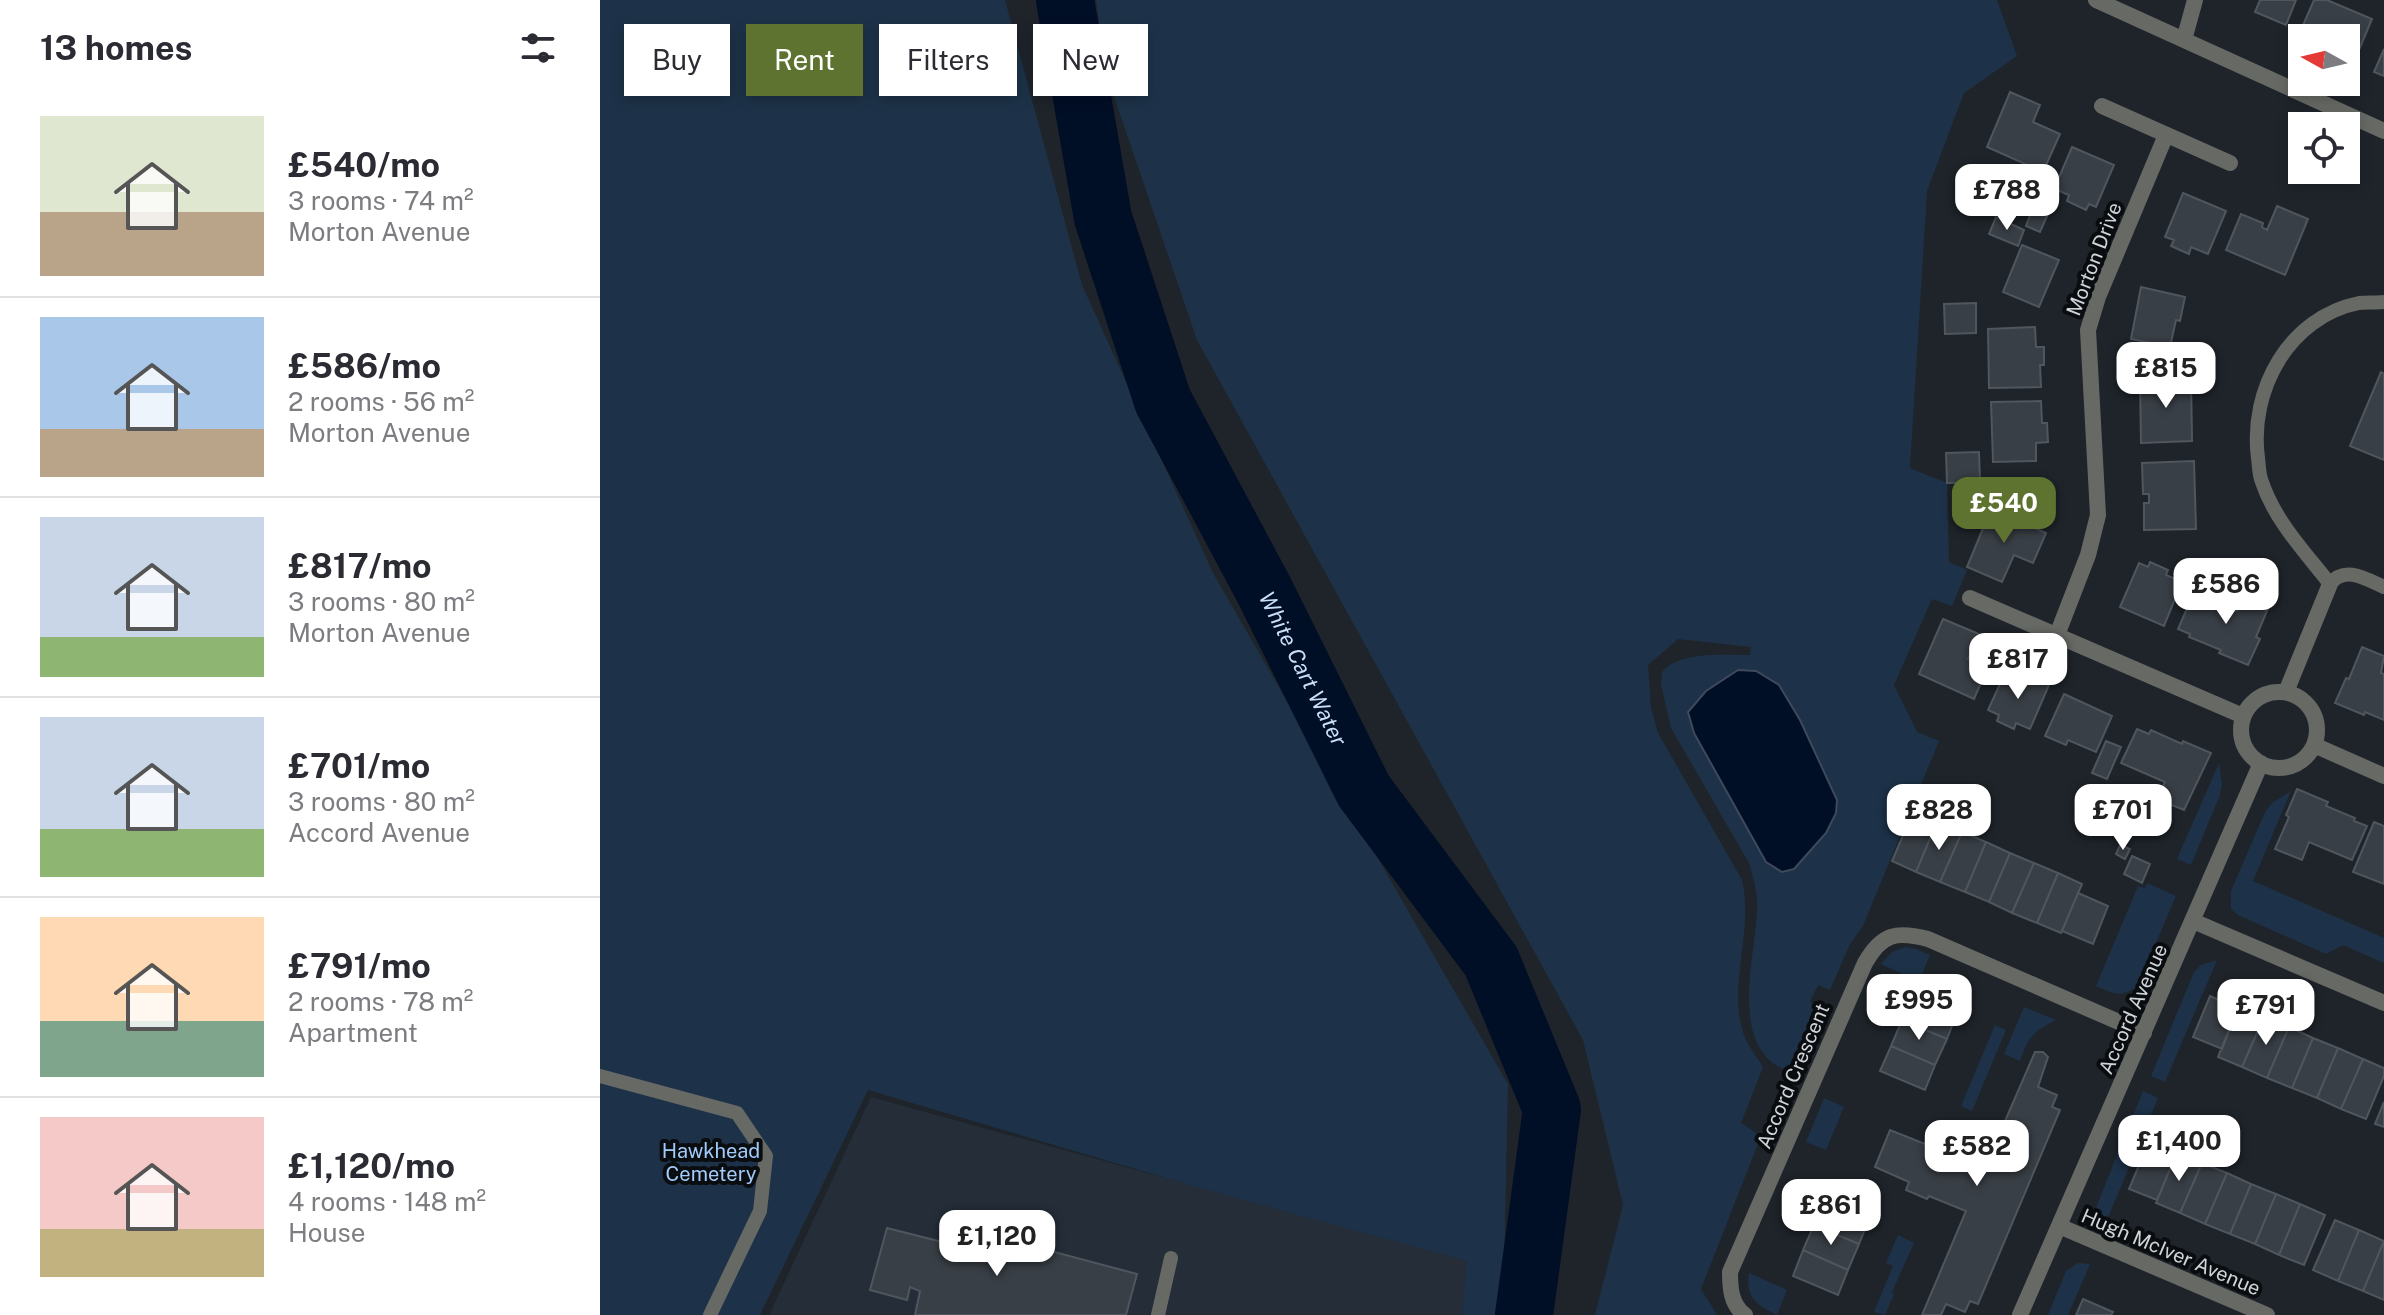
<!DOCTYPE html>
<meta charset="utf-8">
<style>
body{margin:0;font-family:"Public Sans",sans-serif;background:#f7f7f7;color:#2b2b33;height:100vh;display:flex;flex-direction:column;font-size:30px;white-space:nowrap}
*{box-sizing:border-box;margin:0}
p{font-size:26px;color:#7c7c81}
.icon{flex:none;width:44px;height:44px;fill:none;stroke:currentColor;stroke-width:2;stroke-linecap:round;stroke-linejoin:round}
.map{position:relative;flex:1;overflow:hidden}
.side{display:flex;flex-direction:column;background:#fff;width:600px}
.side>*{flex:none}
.guide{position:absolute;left:24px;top:24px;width:760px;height:72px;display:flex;gap:16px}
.needle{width:52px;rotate:278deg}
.fabs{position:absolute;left:1688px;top:24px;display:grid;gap:16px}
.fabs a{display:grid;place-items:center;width:72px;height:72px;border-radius:0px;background:#fff;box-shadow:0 4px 12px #0003;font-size:40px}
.price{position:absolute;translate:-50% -68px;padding:0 18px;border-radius:16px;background:#fff;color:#222;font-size:26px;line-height:52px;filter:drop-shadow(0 2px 4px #0008)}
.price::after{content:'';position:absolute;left:50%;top:48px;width:24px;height:18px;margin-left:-12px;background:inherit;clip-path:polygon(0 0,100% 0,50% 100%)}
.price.active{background:#5f7330;color:#fff}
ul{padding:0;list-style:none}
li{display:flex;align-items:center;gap:24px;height:200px;padding:0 40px}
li+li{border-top:2px solid #e1e1e2}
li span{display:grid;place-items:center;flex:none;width:224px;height:160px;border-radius:0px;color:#555}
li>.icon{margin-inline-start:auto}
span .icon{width:96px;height:96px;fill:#fffc;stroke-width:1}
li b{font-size:34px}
h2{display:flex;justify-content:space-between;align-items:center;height:96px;padding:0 40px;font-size:34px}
.tag{padding:0 28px;border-radius:0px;background:#fff;box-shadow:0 4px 12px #0003;font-size:28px;line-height:72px}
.tag.active{background:#5f7330;color:#fff}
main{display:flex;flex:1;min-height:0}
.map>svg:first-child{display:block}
.built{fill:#242d38}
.green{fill:#1d3248;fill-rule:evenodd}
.water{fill:#000e26;stroke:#3e495b;stroke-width:2}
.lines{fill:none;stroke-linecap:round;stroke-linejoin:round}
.river{stroke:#000e26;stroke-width:58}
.building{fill:#393f46;stroke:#4f565e;stroke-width:2}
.lane{stroke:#676965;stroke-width:14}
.street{stroke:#676965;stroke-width:16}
.labels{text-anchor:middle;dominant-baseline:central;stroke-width:8;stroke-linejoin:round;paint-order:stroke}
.street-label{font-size:20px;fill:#d0d4d8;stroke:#0a0d10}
.park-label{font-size:20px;fill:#a0cbfb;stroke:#0a0d10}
.water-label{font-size:22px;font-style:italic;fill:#c9dff7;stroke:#0a0d10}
</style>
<main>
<section class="side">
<h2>13 homes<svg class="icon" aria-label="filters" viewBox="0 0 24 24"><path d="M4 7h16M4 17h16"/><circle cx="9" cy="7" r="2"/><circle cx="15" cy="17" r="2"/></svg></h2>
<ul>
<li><span style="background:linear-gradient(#dfe7d0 60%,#b9a48a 0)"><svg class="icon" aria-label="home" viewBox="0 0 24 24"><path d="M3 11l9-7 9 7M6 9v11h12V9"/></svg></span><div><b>£540/mo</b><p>3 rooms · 74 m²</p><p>Morton Avenue</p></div></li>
<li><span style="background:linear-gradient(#a9c7e8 70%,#b9a48a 0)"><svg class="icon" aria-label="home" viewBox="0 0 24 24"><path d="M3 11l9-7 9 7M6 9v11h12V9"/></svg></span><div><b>£586/mo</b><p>2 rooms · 56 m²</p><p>Morton Avenue</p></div></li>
<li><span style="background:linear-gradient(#c9d6e8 75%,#8fb573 0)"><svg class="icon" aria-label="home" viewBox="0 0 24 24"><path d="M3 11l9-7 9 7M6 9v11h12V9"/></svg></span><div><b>£817/mo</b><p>3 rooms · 80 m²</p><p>Morton Avenue</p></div></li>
<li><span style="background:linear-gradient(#c9d6e8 70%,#8fb573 0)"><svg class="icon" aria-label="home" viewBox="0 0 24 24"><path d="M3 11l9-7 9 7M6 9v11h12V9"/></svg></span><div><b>£701/mo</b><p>3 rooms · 80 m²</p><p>Accord Avenue</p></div></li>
<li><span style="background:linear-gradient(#ffd9b3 65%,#7fa58c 0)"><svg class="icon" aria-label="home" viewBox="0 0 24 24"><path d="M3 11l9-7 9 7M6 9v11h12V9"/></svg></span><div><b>£791/mo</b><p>2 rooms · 78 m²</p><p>Apartment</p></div></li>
<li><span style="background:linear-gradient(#f6c9c9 70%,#c2b280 0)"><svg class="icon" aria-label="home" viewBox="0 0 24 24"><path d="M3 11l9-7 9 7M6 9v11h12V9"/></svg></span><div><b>£1,120/mo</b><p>4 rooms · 148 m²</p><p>House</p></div></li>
</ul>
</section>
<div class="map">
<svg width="1784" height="1315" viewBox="0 0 1784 1315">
<rect width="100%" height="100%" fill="#1e242a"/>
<!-- built -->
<path class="built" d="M 271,1097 L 868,1261 L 862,1315 L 169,1315 Z"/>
<!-- green -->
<path class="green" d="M 0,0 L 405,0 L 482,285 L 613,573 L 908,1084 L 903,1315 L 862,1315 L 867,1261 L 600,1188 L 268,1090 L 160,1315 L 0,1315 Z
M 496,0 L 1397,0 L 1417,56 L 1364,93 L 1327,191 L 1310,468 L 1347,483 L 1349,562 L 1367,570 L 1352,606 L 1332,599 L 1294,685 L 1317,732 L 1339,741 L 1263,926 L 1250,944 L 1230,990 L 1218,985 L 1210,1002 L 1222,1008 L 1194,1074 C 1189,1071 1182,1069 1177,1066 C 1131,1036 1155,957 1157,912 C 1158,895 1154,879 1149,863 L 1071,728 L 1061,684 L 1062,672 C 1079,651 1124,655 1150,655 L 1151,647 L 1078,639 L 1048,665 L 1051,708 L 1058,733 L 1142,880 C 1154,929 1127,988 1144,1035 C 1148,1046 1157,1057 1163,1067 L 1141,1123 L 1161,1136 L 1101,1289 L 1117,1315 L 995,1315 L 1023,1205 L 983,1040 L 597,340 L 506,73 ZM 1179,685 L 1200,720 L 1237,800 L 1226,833 L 1193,869 Z
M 1619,763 L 1622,783 L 1620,795 L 1591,865 L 1577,859 Z
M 1691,791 L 1653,881 L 1784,938 L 1784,963 L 1743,945 L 1726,954 L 1638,915 L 1631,909 L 1631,891 L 1665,812 L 1672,803 Z
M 1547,883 L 1576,896 L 1537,987 C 1518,998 1515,994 1496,986 L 1538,886 L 1545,888 Z
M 1305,947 L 1316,949 L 1330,955 L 1319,982 L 1281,964 L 1292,952 Z
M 1617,960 L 1565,1082 L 1551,1076 L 1594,972 L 1601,965 Z
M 1424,1007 L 1456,1020 C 1433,1032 1429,1036 1420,1061 L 1404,1054 Z
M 1395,1025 L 1406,1030 L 1372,1111 L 1361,1106 Z
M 1543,1091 L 1558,1098 L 1507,1220 L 1496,1210 L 1497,1205 Z
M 1224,1098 L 1244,1107 L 1226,1150 L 1206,1142 Z
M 1236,1178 L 1246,1193 L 1271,1207 L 1266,1218 L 1227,1201 Z
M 1298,1235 L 1314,1243 L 1292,1292 L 1294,1294 L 1285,1315 L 1274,1312 L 1293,1266 L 1286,1263 Z
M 1478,1263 L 1490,1264 L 1468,1315 L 1448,1315 L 1466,1271 Z
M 1149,1273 L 1187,1290 L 1177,1315 C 1157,1305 1145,1297 1149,1273 Z"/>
<!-- water -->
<path class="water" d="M 1138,670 L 1156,671 L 1179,685 L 1200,720 L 1237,800 L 1236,813 L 1226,833 L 1194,869 L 1182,872 L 1166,862 L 1094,733 L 1088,712 L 1106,691 Z"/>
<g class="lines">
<!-- river -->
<path class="river" id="s1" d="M 465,0 L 503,218 L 563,401 L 664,590 L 764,791 L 891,961 L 952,1109 L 924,1315"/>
</g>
<!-- building -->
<path class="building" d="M 1660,0 L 1696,0 L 1686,25 L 1655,12 Z
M 1714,0 L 1727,0 L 1772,19 L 1754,62 L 1746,59 L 1746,38 L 1702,38 L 1702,41 L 1697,39 Z
M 1784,49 L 1784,76 L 1774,72 Z
M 1410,92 L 1440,105 L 1433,122 L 1460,134 L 1443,172 L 1387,147 Z
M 1472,147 L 1514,165 L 1496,207 L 1489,204 L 1486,210 L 1467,201 L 1469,195 L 1454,189 Z
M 1583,193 L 1626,211 L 1608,254 L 1591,247 L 1589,254 L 1571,246 L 1574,240 L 1565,237 Z
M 1677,206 L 1708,219 L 1685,275 L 1626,250 L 1641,214 L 1663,223 L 1662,227 L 1667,230 Z
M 1433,208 L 1448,214 L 1440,232 L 1426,226 Z
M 1396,217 L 1424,230 L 1418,246 L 1389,234 Z
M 1422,245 L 1459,260 L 1439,307 L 1403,292 Z
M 1541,287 L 1585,297 L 1580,321 L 1576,320 L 1570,347 L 1531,339 Z
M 1376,303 L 1376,333 L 1345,334 L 1344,304 Z
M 1435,327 L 1436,347 L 1444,347 L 1444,365 L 1440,365 L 1441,387 L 1389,388 L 1388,329 Z
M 1574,345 L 1606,349 L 1603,366 L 1571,361 Z
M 1781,372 L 1784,374 L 1784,460 L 1750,446 Z
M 1591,376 L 1592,441 L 1541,443 L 1540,378 Z
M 1441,401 L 1442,423 L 1447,423 L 1448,442 L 1436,443 L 1436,461 L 1393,462 L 1391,402 Z
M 1379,452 L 1380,482 L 1347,483 L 1346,453 Z
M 1594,461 L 1596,529 L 1544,530 L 1544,503 L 1549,503 L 1549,494 L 1543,494 L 1542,463 Z
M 1391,509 L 1446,533 L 1433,563 L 1414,555 L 1402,582 L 1367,567 Z
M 1550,562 L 1568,570 L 1566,575 L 1582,582 L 1564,626 L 1520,607 L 1539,563 L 1548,567 Z
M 1593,595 L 1637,611 L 1644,596 L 1669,606 L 1656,637 L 1660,639 L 1648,665 L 1619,653 L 1621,650 L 1589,637 L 1590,634 L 1578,629 Z
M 1343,619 L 1379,634 L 1368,659 L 1388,667 L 1374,699 L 1319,674 Z
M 1762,647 L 1784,656 L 1781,673 L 1784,674 L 1784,720 L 1765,712 L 1764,715 L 1735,703 L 1746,678 L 1749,679 Z
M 1405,673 L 1426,682 L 1429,676 L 1449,685 L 1430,729 L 1416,723 L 1414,729 L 1397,721 L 1399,715 L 1388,710 Z
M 1464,694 L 1512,716 L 1496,752 L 1468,740 L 1466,745 L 1445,736 Z
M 1537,729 L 1549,734 L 1551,730 L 1582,744 L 1583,741 L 1611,753 L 1584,810 L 1557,799 L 1565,782 L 1521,763 Z
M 1506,741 L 1521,747 L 1507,779 L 1492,773 Z
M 1697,789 L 1728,802 L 1726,806 L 1755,818 L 1754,821 L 1767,826 L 1752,860 L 1709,842 L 1702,860 L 1675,849 L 1689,817 L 1686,815 Z
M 1313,812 L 1337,822 L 1316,872 L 1292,861 Z
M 1337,822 L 1362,832 L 1340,882 L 1316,872 Z
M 1774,822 L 1784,826 L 1784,884 L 1753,872 Z
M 1362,832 L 1386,842 L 1365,892 L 1340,882 Z
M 1386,842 L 1410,853 L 1389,902 L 1365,892 Z
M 1520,845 L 1530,849 L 1525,859 L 1516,854 Z
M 1410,853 L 1434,863 L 1412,913 L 1389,902 Z
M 1532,856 L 1550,864 L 1542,883 L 1524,874 Z
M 1434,863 L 1458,873 L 1437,923 L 1412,913 Z
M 1458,873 L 1482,884 L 1461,933 L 1437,923 Z
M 1478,893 L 1508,906 L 1493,944 L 1462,931 Z
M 1313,994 L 1357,1013 L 1347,1039 L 1302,1020 Z
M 1610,996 L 1638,1008 L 1622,1049 L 1593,1037 Z
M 1639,1006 L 1664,1017 L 1642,1067 L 1618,1057 Z
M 1664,1017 L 1689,1027 L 1667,1078 L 1642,1067 Z
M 1302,1020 L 1347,1039 L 1335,1065 L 1291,1046 Z
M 1689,1027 L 1713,1038 L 1692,1088 L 1667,1078 Z
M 1713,1038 L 1738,1048 L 1717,1098 L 1692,1088 Z
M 1291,1046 L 1335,1065 L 1325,1090 L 1280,1071 Z
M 1738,1048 L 1763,1059 L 1741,1109 L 1717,1098 Z
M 1435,1052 L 1443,1052 L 1448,1057 L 1438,1087 L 1457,1095 L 1452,1107 L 1460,1110 L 1378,1304 L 1370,1301 L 1365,1312 L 1346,1304 L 1341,1315 L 1322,1315 L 1366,1211 L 1329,1196 L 1327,1199 L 1306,1190 L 1309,1182 L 1275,1167 L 1290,1130 L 1325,1144 L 1328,1137 L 1350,1146 L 1349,1150 L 1386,1165 Z
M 1763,1059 L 1784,1068 L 1784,1076 L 1766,1119 L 1741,1109 Z
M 1784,1102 L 1784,1127 L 1775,1124 Z
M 1545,1151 L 1573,1162 L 1557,1200 L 1529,1189 Z
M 1577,1152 L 1602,1163 L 1580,1213 L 1556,1203 Z
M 1602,1163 L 1627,1173 L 1605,1224 L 1580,1213 Z
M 1627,1173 L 1651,1184 L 1630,1234 L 1605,1224 Z
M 1651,1184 L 1676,1194 L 1655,1244 L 1630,1234 Z
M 1676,1194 L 1700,1204 L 1679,1255 L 1655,1244 Z
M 1225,1200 L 1269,1219 L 1259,1244 L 1214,1225 Z
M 1700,1204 L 1725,1215 L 1704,1265 L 1679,1255 Z
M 1735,1220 L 1759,1230 L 1738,1281 L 1713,1270 Z
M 1214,1225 L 1259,1244 L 1248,1270 L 1203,1250 Z
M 287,1228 L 366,1248 L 372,1230 L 537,1274 L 526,1315 L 315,1315 L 320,1291 L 310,1287 L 307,1300 L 270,1290 Z
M 1759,1230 L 1784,1241 L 1763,1291 L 1738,1281 Z
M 1784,1241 L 1784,1300 L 1763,1291 Z
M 1203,1250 L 1248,1270 L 1238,1295 L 1193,1276 Z
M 1483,1299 L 1513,1312 L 1511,1315 L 1476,1315 Z"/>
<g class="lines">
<!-- lane -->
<path class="lane" d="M 1784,302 C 1776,303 1767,302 1759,303 C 1689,317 1649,390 1658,458 C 1659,466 1659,475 1662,482 C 1675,521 1705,552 1730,584 C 1745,565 1766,579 1784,587
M 0,1076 L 137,1113 L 166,1156 L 160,1211 L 110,1315
M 558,1315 L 571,1258"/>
<!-- street -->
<path class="street" d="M 1496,0 L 1784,131
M 1584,40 L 1595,0
M 1502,106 L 1630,163
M 1370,598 L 1643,716
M 1457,635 L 1488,555 L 1498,515 L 1488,330 L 1498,297 L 1566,135
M1641 730a38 38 0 1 1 76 0a38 38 0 1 1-76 0Z
M 1686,692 L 1730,584
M 1714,745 L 1784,776
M 1593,921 L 1784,1003
M 1459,1226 L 1667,1315
M 1145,1315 C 1131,1305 1130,1288 1130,1272 L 1265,963 C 1282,933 1297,931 1328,939 L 1544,1033
M 1420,1315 L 1661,763"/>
</g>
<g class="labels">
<!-- street labels -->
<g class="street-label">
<text transform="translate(1494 259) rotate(-69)">Morton Drive</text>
<text transform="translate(1533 1009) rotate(-66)">Accord Avenue</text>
<text transform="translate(1193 1076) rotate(-67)">Accord Crescent</text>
<text transform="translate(1571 1252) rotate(23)">Hugh McIver Avenue</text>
</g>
<!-- park labels -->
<g class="park-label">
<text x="111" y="1151">Hawkhead<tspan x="111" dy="23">Cemetery</tspan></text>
</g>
<!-- water labels -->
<g class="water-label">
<text stroke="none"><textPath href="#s1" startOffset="716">White Cart Water</textPath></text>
</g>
</g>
</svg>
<div class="fabs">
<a><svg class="needle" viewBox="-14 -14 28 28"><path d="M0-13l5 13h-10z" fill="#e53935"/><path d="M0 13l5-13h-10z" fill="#7c7c81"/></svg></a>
<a><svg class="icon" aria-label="locate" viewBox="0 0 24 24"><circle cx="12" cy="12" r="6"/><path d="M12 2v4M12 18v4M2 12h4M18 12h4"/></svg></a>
</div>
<b class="price" style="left:1407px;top:232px">£788</b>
<b class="price" style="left:1566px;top:410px">£815</b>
<b class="price active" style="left:1404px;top:545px">£540</b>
<b class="price" style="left:1626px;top:626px">£586</b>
<b class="price" style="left:1418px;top:701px">£817</b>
<b class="price" style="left:1339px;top:852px">£828</b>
<b class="price" style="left:1523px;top:852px">£701</b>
<b class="price" style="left:1319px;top:1042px">£995</b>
<b class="price" style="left:1666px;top:1047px">£791</b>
<b class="price" style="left:1579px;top:1183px">£1,400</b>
<b class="price" style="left:1377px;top:1188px">£582</b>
<b class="price" style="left:1231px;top:1247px">£861</b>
<b class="price" style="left:397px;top:1278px">£1,120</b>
<div class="guide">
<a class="tag">Buy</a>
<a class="tag active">Rent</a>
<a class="tag">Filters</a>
<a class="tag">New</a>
</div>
</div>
</main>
